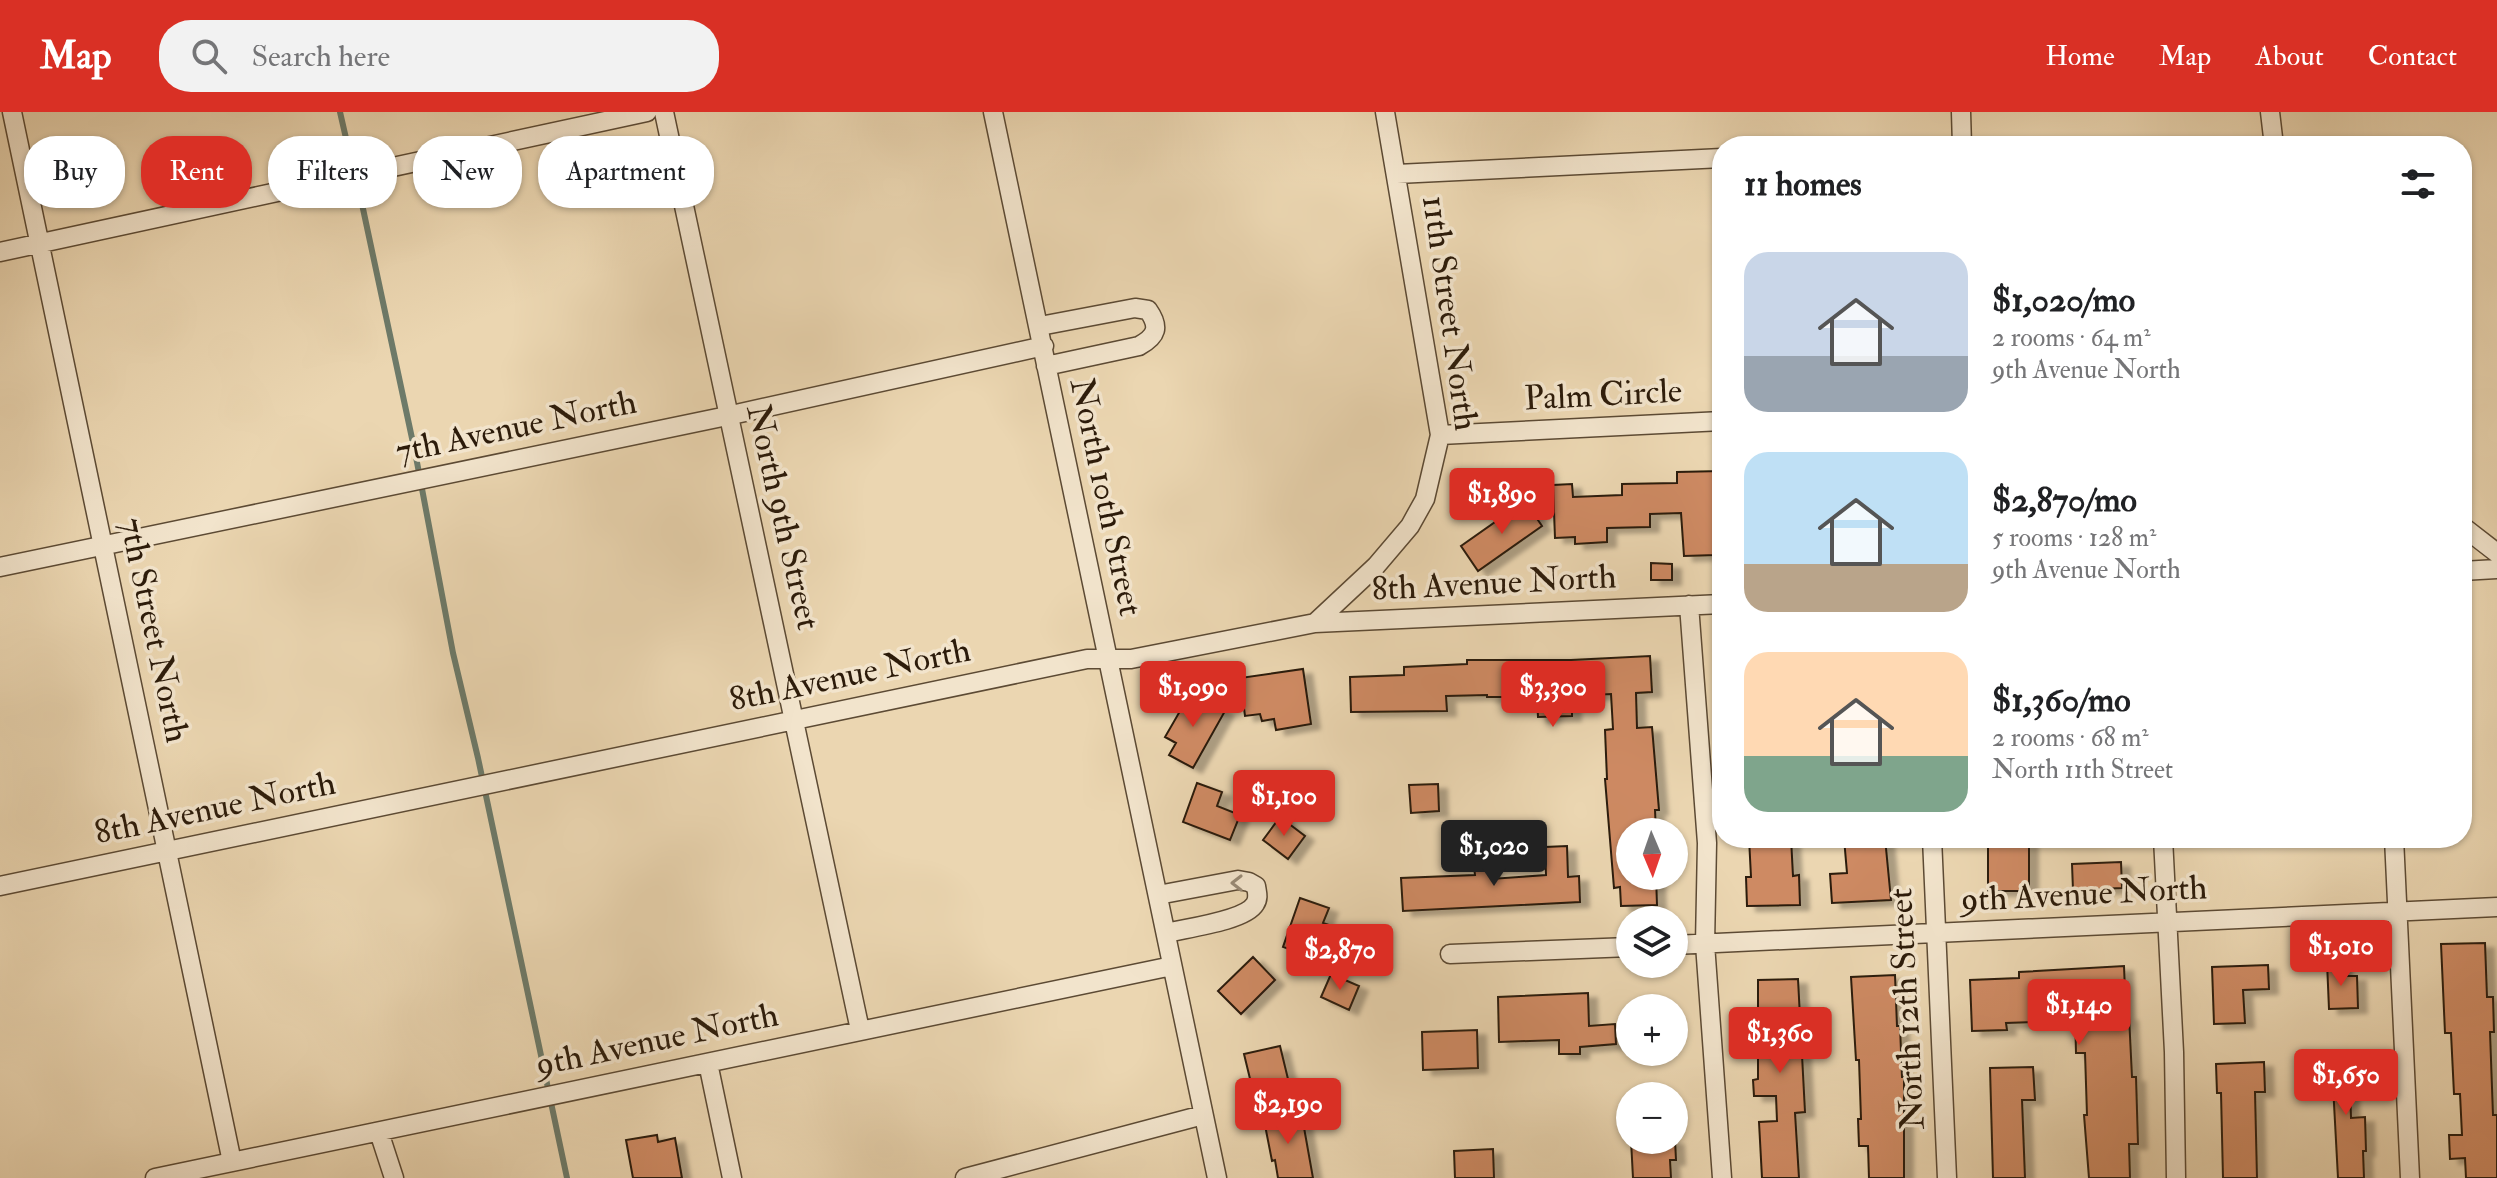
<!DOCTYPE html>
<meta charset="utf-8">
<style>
body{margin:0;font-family:"IM FELL Double Pica",serif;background:#f2f2f2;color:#202124;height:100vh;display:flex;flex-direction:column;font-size:30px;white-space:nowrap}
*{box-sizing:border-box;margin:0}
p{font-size:26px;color:#757577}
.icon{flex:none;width:44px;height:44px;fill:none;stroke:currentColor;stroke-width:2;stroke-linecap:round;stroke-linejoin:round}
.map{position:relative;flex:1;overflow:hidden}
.panel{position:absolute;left:1712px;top:24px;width:760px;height:712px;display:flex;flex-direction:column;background:#fff;border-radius:32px;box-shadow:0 2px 6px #0004}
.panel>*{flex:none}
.banner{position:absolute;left:24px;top:24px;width:760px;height:72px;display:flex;gap:16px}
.needle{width:52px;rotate:178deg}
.buttons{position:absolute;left:1616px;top:706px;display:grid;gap:16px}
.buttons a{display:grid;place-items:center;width:72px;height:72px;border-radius:50%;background:#fff;box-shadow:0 2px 6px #0004;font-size:40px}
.price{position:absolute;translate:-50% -68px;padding:0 18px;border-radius:8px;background:#d93025;color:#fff;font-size:26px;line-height:52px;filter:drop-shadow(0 2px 4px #0008)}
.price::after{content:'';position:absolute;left:50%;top:48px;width:24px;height:18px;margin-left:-12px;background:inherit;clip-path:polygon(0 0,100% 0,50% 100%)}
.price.on{background:#222;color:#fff}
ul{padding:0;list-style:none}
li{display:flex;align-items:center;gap:24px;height:200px;padding:0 32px}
li span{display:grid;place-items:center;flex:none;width:224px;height:160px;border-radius:24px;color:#555}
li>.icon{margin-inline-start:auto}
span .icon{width:96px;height:96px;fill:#fffc;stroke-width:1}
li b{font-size:34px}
h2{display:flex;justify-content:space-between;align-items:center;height:96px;padding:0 32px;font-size:34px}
.tag{padding:0 28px;border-radius:32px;background:#fff;box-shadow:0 2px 6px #0004;font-size:28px;line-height:72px}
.tag.on{background:#d93025;color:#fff}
header{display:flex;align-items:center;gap:48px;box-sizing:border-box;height:112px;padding:0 40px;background:#d93025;color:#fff}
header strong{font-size:38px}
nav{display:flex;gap:44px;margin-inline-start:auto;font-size:28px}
.search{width:560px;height:72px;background:#f2f2f2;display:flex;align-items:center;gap:20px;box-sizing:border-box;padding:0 28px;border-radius:32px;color:#757577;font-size:30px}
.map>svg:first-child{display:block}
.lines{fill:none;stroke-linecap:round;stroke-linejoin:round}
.stream{stroke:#6d7a69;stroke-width:6}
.building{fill:#ce8a63;stroke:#2c1b0a;stroke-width:2;filter:url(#shadow)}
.minor-casing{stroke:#5c4a34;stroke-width:21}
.minor{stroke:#f2e4cc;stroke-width:18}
.oneway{stroke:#998a75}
.labels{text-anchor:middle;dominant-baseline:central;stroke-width:7;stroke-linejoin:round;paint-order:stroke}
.street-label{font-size:34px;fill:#2c1b0a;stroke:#f2e4cc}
</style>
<header>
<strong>Map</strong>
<div class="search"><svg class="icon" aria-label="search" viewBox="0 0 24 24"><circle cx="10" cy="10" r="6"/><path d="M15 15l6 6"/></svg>Search here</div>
<nav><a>Home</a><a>Map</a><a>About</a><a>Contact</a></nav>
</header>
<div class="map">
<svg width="2497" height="1066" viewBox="0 0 2497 1066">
<defs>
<filter id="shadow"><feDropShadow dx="9" dy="5" stdDeviation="2" flood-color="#0004"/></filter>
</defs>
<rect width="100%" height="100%" fill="#ebd6b1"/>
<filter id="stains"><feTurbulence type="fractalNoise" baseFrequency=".0025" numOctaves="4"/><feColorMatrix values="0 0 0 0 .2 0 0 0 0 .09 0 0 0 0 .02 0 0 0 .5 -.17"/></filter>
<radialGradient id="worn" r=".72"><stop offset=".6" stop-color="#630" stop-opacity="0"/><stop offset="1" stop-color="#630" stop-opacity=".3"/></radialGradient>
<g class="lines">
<!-- stream -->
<path class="stream" d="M 340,0 L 348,35
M 362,92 L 416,345 L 453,541 L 478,646 L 567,1066"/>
</g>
<!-- building -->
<path class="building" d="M 1722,359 L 1722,401 L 1714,401 L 1716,443 L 1684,444 L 1681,401 L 1650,402 L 1650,415 L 1607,416 L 1607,430 L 1575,432 L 1575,425 L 1555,426 L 1553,373 L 1572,372 L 1573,385 L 1622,383 L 1622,372 L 1677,371 L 1677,360 Z
M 1525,389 L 1542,414 L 1478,459 L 1461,434 Z
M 1651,451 L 1672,452 L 1672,468 L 1651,468 Z
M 1650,544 L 1652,580 L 1636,581 L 1637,616 L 1652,615 L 1659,698 L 1655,698 L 1656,720 L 1630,720 L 1630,764 L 1656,764 L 1657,793 L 1621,794 L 1620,775 L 1614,776 L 1605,667 L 1607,667 L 1605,618 L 1613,617 L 1611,582 L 1572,584 L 1572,604 L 1538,605 L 1537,585 L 1487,585 L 1487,583 L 1446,584 L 1447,599 L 1351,600 L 1350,565 L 1404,563 L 1404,555 L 1467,552 L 1467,548 L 1571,548 Z
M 1303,557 L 1311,612 L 1276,618 L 1274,607 L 1262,609 L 1260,602 L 1245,604 L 1240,566 Z
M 1191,580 L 1225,599 L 1193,656 L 1169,643 L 1176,631 L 1165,625 Z
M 1197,671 L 1222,680 L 1217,694 L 1240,703 L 1230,728 L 1183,710 Z
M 1438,672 L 1439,699 L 1411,701 L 1409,673 Z
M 1280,705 L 1305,724 L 1288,747 L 1263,728 Z
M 1749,726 L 1791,726 L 1793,764 L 1799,763 L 1800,793 L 1747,794 L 1746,765 L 1751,765 Z
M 1844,726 L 1885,726 L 1891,788 L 1832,791 L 1830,762 L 1847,761 Z
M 1988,726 L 2029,726 L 2029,779 L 1988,779 Z
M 1567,734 L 1568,765 L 1579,764 L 1580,790 L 1403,799 L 1401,766 L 1475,763 L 1474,755 L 1490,754 L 1491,767 L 1546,763 L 1545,735 Z
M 2121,750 L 2122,776 L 2073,778 L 2072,752 Z
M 1300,786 L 1329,796 L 1323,811 L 1335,815 L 1330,828 L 1348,835 L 1341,855 L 1283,835 Z
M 2485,831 L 2487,885 L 2493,885 L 2494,920 L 2490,920 L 2493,1003 L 2497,1003 L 2497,1066 L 2466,1066 L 2465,1046 L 2450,1047 L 2449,1023 L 2462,1023 L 2460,982 L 2454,982 L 2451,921 L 2445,921 L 2441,832 Z
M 1253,845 L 1275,868 L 1241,902 L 1218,879 Z
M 2343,849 L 2343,864 L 2357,864 L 2358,896 L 2329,897 L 2327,850 Z
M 2268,853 L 2269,877 L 2243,878 L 2245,911 L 2214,912 L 2212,855 Z
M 2124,854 L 2126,905 L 2129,904 L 2132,965 L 2136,965 L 2138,1032 L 2129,1032 L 2130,1066 L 2089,1066 L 2084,1003 L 2087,1003 L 2085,941 L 2076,941 L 2075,900 L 2036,901 L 2036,910 L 2006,911 L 2007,918 L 1972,919 L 1970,868 L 2019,866 L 2019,860 Z
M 1331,862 L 1359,874 L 1349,898 L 1321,885 Z
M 1895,863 L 1897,914 L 1900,914 L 1902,965 L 1904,965 L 1904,1066 L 1869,1066 L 1868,1034 L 1859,1034 L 1858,1007 L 1861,1007 L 1859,948 L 1856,948 L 1851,865 Z
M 1798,867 L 1805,1000 L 1795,1001 L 1799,1066 L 1762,1066 L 1759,1010 L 1777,1009 L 1776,984 L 1754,984 L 1753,968 L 1758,967 L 1758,868 Z
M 1588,881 L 1589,914 L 1615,912 L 1616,932 L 1580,935 L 1580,942 L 1559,942 L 1559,928 L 1499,930 L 1498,885 Z
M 1477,918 L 1478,956 L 1423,958 L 1422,920 Z
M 1280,934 L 1288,967 L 1252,975 L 1244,942 Z
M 2353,940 L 2354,972 L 2350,972 L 2351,1006 L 2365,1005 L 2366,1039 L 2363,1039 L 2364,1066 L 2338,1066 L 2333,973 L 2328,973 L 2327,941 Z
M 2264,950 L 2265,980 L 2255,980 L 2257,1066 L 2223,1066 L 2221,981 L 2217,981 L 2216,952 Z
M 2033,955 L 2035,988 L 2022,988 L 2025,1066 L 1993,1066 L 1990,956 Z
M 1288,998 L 1291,1012 L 1303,1010 L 1313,1066 L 1278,1066 L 1275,1048 L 1272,1049 L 1263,1003 Z
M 657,1023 L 658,1030 L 675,1026 L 682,1066 L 633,1066 L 626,1028 Z
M 1631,1028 L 1675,1028 L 1676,1048 L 1670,1048 L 1671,1066 L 1633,1066 Z
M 1493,1037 L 1494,1066 L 1455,1066 L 1454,1039 Z"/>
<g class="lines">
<!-- minor casing -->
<g class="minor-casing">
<path id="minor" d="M 12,0 L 232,1050
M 664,0 C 727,306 797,611 860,918
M 993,0 L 1217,1066
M 1961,0 L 1962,34
M 2270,0 L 2274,34
M 1397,62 L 1722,46
M 0,140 L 647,0
M 1040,214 L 1135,196 L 1148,198 C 1160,215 1157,224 1139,234 L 1046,254
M 1440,323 L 1722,309
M 2462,414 L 2497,441
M 0,455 L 727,304 L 1044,234
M 2462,459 L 2497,457
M 1689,493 L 1707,731 L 1705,832 L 1722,1066
M 1315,511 L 1376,454 L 1410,414 L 1425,387 L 1440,323 L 1385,0
M 1932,726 L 1947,1066
M 2163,726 L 2174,940 L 2176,1066
M 2394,726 L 2410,1066
M 0,774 L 1087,547 L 1131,547 L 1315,511 L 1722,492
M 1158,783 L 1238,768 L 1249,770 L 1256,774 C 1257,781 1259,786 1255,792 C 1245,809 1186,816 1166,821
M 1674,833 L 2497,795
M 1450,842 L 1630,835
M 708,951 L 732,1066
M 379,1020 L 394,1066
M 155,1066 L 1172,854
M 965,1066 L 1203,1003"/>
</g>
<!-- minor -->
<use href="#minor" class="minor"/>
</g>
<!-- one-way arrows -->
<defs><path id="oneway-chevron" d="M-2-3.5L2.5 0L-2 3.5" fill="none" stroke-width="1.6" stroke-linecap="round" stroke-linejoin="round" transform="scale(2)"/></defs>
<use class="oneway" href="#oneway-chevron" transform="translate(1237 771) rotate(180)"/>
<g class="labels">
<!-- street labels -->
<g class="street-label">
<text transform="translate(1450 201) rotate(82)">11th Street North</text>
<text transform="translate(1603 283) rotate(-3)">Palm Circle</text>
<text transform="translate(516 315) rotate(-12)">7th Avenue North</text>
<text transform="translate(1106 385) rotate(78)">North 10th Street</text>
<text transform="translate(783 405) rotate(77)">North 9th Street</text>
<text transform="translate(1494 471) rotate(-3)">8th Avenue North</text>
<text transform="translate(154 518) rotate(78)">7th Street North</text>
<text transform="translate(850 563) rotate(-12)">8th Avenue North</text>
<text transform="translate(215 696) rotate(-12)">8th Avenue North</text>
<text transform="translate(2084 782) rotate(-3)">9th Avenue North</text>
<text transform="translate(1907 897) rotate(-93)">North 12th Street</text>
<text transform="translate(657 928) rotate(-12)">9th Avenue North</text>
</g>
</g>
<rect width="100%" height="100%" filter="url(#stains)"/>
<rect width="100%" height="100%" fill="url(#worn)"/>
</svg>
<div class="buttons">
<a><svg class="needle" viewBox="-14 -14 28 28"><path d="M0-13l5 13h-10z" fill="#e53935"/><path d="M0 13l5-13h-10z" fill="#757577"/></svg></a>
<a><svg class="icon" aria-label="layers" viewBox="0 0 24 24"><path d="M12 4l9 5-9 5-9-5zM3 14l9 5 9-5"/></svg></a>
<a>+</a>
<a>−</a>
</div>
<b class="price" style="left:1502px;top:424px">$1,890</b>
<b class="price" style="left:1193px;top:617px">$1,090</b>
<b class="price" style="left:1553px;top:617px">$3,300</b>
<b class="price" style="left:1284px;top:726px">$1,100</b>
<b class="price on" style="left:1494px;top:776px">$1,020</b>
<b class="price" style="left:2341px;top:876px">$1,010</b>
<b class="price" style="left:1340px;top:880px">$2,870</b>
<b class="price" style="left:2079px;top:935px">$1,140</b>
<b class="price" style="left:1780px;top:963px">$1,360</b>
<b class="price" style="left:2346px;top:1005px">$1,650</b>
<b class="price" style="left:1288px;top:1034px">$2,190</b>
<div class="banner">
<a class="tag">Buy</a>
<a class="tag on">Rent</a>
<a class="tag">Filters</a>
<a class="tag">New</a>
<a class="tag">Apartment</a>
</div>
<section class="panel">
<h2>11 homes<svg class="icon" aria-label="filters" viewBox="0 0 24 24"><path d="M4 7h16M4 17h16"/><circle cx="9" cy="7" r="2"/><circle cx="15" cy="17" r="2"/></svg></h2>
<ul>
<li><span style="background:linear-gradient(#c9d6e8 65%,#9aa5b1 0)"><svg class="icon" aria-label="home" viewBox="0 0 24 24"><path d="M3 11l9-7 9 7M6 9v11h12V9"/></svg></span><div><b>$1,020/mo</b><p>2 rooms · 64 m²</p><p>9th Avenue North</p></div></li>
<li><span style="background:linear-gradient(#bfe0f5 70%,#b9a48a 0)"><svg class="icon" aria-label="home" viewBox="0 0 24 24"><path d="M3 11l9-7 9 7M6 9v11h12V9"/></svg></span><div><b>$2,870/mo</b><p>5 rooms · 128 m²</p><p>9th Avenue North</p></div></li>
<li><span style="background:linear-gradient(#ffd9b3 65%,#7fa58c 0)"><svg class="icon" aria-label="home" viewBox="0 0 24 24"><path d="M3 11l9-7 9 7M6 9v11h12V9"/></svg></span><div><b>$1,360/mo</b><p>2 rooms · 68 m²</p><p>North 11th Street</p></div></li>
</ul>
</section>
</div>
